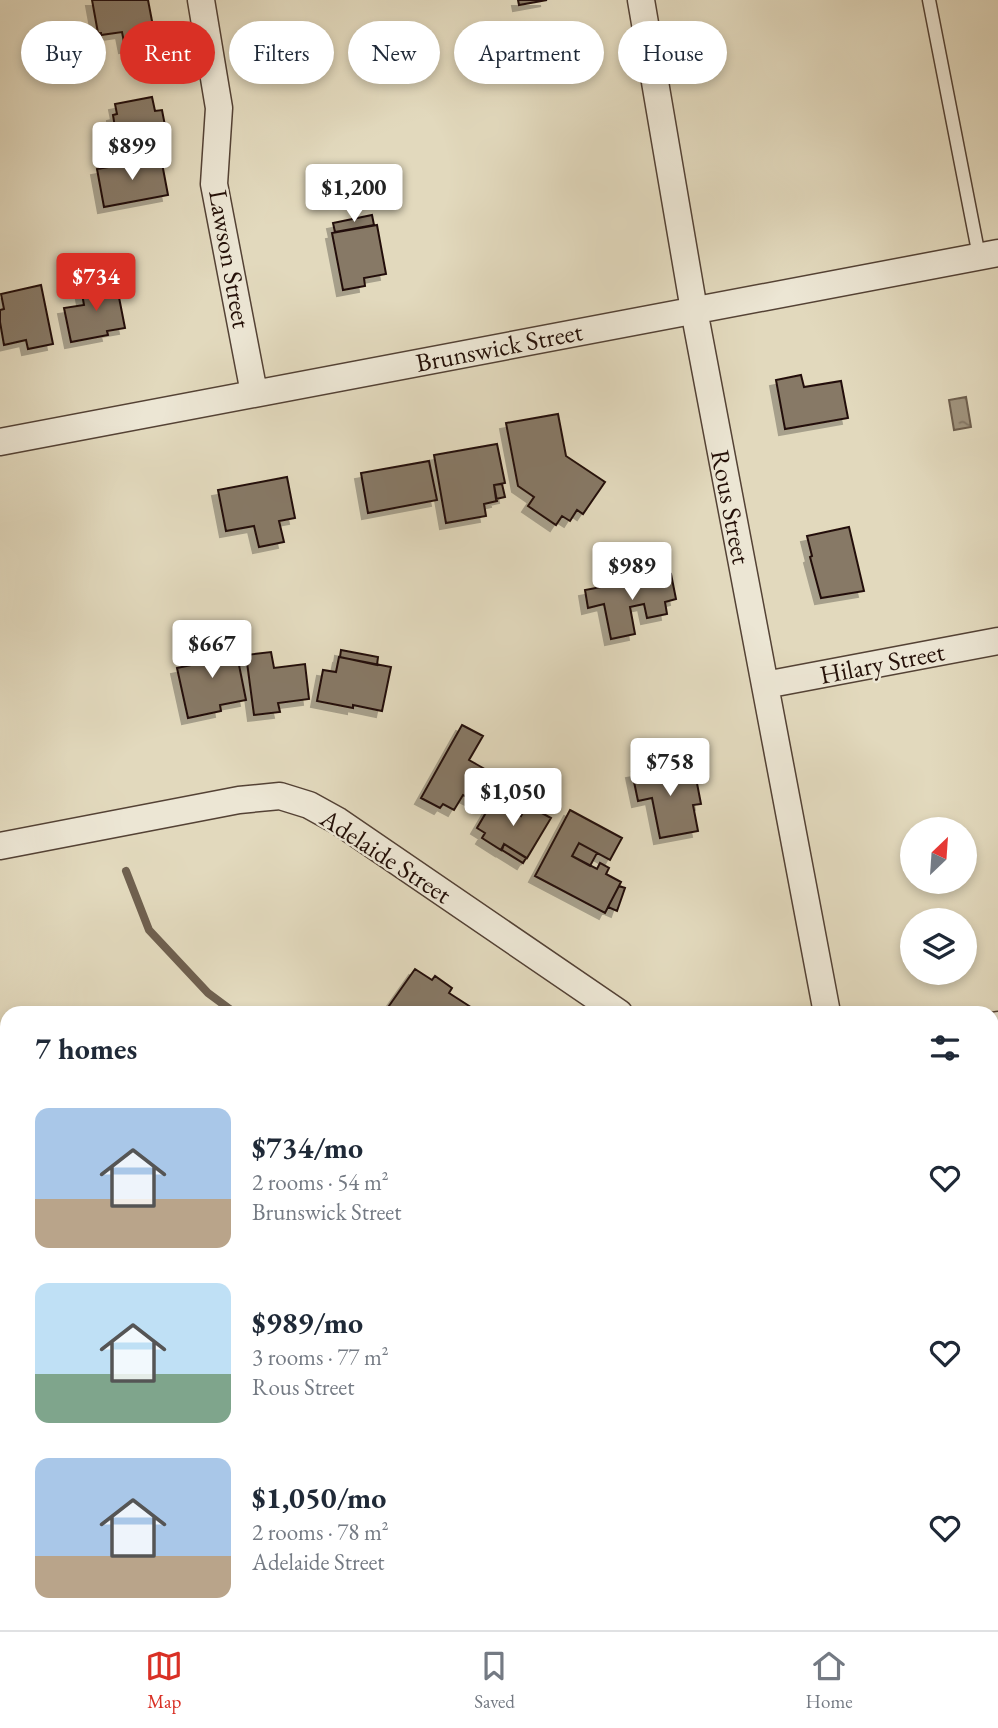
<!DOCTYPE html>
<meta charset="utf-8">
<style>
body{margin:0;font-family:"EB Garamond",serif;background:#f6f6f7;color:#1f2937;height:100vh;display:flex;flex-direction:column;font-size:26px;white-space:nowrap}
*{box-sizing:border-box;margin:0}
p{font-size:23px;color:#747a83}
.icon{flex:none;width:38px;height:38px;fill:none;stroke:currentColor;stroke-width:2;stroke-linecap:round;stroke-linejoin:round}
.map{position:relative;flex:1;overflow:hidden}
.side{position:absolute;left:0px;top:1006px;width:999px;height:625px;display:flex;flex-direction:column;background:#fff;border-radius:21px 21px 0 0;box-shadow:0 4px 10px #0003}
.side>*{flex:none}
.banner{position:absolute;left:21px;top:21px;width:957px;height:63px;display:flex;gap:14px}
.needle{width:46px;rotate:25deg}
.controls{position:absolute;left:900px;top:817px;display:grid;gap:14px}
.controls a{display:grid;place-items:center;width:77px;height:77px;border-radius:50%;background:#fff;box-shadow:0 4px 10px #0003;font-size:35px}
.price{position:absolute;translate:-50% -60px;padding:0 16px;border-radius:7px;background:#fff;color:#222;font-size:23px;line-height:46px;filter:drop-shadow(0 2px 4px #0008)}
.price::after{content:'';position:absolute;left:50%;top:42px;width:21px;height:16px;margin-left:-10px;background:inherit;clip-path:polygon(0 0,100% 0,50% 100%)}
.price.current{background:#d93025;color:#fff}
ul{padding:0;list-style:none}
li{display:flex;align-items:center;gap:21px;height:175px;padding:0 35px}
li span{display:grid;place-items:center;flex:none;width:196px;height:140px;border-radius:14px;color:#555}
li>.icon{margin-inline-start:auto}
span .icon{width:84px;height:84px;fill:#fffc;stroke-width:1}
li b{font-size:30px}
h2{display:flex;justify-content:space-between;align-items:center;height:84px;padding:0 35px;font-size:30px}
.pill{padding:0 24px;border-radius:32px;background:#fff;box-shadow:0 4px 10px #0003;font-size:24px;line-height:63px}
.pill.current{background:#d93025;color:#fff}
.tabs{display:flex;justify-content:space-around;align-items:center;height:98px;border-top:2px solid #e0e1e3;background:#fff;font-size:19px;color:#747a83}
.tabs a{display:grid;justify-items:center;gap:4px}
.tabs .current{color:#d93025}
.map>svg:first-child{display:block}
.park{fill:url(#park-dots);stroke:#736453;stroke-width:2}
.water{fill:url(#water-ripples);stroke:#6f604f;stroke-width:2}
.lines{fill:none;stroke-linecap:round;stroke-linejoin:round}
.stream{stroke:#6f604f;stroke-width:8}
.building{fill:#877966;stroke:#241008;stroke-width:2;filter:url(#shadow)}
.lane-casing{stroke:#544235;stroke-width:15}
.street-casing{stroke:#544235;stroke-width:29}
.path{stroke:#241008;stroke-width:4.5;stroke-dasharray:2 3.5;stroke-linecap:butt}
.lane{stroke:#ece6d4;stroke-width:12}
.street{stroke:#ece6d4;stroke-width:26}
.labels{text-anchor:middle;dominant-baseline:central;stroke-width:5;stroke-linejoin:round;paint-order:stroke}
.street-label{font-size:26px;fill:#241008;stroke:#ece6d4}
</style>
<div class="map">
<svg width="998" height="1630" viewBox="0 0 998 1630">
<defs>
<pattern id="park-dots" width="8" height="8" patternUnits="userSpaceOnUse" patternTransform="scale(1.75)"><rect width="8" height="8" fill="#c2b79e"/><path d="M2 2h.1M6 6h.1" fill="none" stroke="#a79c87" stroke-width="1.8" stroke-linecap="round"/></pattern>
<pattern id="water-ripples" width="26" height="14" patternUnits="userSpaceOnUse" patternTransform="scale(1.75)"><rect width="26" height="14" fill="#a1957f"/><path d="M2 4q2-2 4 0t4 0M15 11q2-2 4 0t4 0" fill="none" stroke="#837866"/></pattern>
<filter id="shadow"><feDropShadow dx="-6" dy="6" stdDeviation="0" flood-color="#0004"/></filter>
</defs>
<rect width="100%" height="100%" fill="#e2d9bd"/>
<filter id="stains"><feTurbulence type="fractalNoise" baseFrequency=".00286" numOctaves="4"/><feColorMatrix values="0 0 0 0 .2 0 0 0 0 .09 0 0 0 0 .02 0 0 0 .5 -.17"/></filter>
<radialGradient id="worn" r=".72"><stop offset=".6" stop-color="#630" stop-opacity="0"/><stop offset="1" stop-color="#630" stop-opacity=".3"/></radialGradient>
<!-- park -->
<path class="park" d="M 998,1049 L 998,1399 L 992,1398 L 992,1050 Z"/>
<!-- water -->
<path class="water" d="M 966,397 L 971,427 L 954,430 L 949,400 Z"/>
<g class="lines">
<!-- stream -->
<path class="stream" d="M 126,871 L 149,930 L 208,993 L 235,1013
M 992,1270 L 998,1266"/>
</g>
<!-- building -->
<path class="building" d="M 92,0 L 148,0 L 156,42 L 125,47 L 122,32 L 101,35 L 101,33 L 98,33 Z
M 518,0 L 547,0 L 519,5 Z
M 152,97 L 155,111 L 162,110 L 167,136 L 159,138 L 161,148 L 124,155 L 120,134 L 116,134 L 113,115 L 117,114 L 115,104 Z
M 161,158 L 168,195 L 104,207 L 97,169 Z
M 372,215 L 374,225 L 335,232 L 333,223 Z
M 377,225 L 386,274 L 364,278 L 365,286 L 343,290 L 332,233 Z
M 116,282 L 125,328 L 107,331 L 108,335 L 71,342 L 64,308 L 84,305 L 81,288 Z
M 41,285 L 53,344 L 28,349 L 26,340 L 4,345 L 0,322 L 0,310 L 4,309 L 1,294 Z
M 801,375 L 804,387 L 841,381 L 848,418 L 785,429 L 776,380 Z
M 558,414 L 566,456 L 605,482 L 583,514 L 577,510 L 570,521 L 562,516 L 556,525 L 528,506 L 534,497 L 518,486 L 506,423 Z
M 497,444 L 505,483 L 494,485 L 497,501 L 484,504 L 486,516 L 446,523 L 434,455 Z
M 429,461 L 437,500 L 368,513 L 361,473 Z
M 287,477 L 295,518 L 279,521 L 284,542 L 259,547 L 254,526 L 226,531 L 218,490 Z
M 502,484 L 505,497 L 496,499 L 494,485 Z
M 849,527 L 864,591 L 821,598 L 810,557 L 812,556 L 807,536 Z
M 671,574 L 676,599 L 665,602 L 667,614 L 647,618 L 644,604 L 630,607 L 635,634 L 611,639 L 604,604 L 588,608 L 585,590 Z
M 234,640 L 246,700 L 220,705 L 221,711 L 188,718 L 177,668 L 201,663 L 197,647 Z
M 341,650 L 378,657 L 377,665 L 340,657 Z
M 271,652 L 274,668 L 305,664 L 309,699 L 278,703 L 280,712 L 254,715 L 246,655 Z
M 339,657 L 391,667 L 382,711 L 353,705 L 353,708 L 317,701 L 323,670 L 336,672 Z
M 462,725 L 483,736 L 469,760 L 490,772 L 473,800 L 463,795 L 454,810 L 443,804 L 440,808 L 421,798 Z
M 685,763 L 688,779 L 696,778 L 701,804 L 693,805 L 698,831 L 660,838 L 652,798 L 638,801 L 632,772 Z
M 504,785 L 533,802 L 530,807 L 527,805 L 521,816 L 495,801 Z
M 494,799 L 521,816 L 527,805 L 551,818 L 527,858 L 504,844 L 501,850 L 482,838 L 485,833 L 477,828 Z
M 570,810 L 622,838 L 610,860 L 579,843 L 572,856 L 597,869 L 600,863 L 609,868 L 606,874 L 621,882 L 605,913 L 535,876 Z
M 579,843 L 597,853 L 590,866 L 572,856 Z
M 504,844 L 526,858 L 523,863 L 502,850 Z
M 619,886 L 625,888 L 617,911 L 608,907 Z
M 415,969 L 432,980 L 435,976 L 452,988 L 449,993 L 480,1013 L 421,1013 L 418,1011 L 417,1013 L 384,1013 Z
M 992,1508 L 998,1509 L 998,1630 L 984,1630 L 984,1624 L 992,1624 Z
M 125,1624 L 197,1624 L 197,1630 L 112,1630 Z
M 563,1624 L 694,1624 L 694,1630 L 563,1630 Z"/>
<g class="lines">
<!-- lane casing -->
<g class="lane-casing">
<path id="lane" d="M 929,0 L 979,256
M 367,1630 L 369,1624"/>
</g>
<!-- street casing -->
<g class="street-casing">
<path id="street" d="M 201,0 L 219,108 L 214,184 L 254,393
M 641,0 L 694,310 L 827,1013
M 0,442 L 998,253
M 765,685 L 998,641
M 0,846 L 239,800 L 280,796 L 309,805 L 338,821 L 619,1013
M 992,1026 L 998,1025
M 992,1424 L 998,1426
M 0,1530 L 7,1530
M 769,1624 L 770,1630"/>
</g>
<!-- path -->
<path class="path" d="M 992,1383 L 998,1386"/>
<!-- lane -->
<use href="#lane" class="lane"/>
<!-- street -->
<use href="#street" class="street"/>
</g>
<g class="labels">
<!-- street labels -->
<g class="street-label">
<text transform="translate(230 259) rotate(80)">Lawson Street</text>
<text transform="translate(499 347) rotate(-11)">Brunswick Street</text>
<text transform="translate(731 507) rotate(79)">Rous Street</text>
<text transform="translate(882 663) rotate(-11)">Hilary Street</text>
<text transform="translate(386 856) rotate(33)">Adelaide Street</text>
</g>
</g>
<rect width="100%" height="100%" filter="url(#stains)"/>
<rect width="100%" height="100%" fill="url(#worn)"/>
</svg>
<div class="controls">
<a><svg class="needle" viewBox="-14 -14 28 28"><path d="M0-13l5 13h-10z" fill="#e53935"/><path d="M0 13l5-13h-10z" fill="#747a83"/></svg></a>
<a><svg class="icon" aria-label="layers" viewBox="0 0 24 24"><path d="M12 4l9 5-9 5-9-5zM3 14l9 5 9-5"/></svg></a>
</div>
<b class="price" style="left:132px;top:182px">$899</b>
<b class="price" style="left:354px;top:224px">$1,200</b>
<b class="price current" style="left:96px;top:313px">$734</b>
<b class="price" style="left:632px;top:602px">$989</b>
<b class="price" style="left:212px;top:680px">$667</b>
<b class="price" style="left:670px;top:798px">$758</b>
<b class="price" style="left:513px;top:828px">$1,050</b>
<div class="banner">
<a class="pill">Buy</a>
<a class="pill current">Rent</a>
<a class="pill">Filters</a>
<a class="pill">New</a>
<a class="pill">Apartment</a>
<a class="pill">House</a>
</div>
<section class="side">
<h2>7 homes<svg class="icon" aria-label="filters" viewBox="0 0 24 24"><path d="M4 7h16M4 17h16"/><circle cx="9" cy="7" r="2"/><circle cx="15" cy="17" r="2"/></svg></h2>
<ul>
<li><span style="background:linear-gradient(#a9c7e8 65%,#b9a48a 0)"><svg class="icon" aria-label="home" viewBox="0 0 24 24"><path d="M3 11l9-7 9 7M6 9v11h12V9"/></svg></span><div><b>$734/mo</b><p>2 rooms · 54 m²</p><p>Brunswick Street</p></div><svg class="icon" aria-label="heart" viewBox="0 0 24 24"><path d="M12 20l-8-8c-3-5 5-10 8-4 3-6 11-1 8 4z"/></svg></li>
<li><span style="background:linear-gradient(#bfe0f5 65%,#7fa58c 0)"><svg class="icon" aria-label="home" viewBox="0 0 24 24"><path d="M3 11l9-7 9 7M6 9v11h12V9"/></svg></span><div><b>$989/mo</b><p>3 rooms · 77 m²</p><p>Rous Street</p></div><svg class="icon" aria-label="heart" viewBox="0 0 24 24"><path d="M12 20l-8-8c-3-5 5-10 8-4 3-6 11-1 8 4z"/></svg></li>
<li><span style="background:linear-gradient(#a9c7e8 70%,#b9a48a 0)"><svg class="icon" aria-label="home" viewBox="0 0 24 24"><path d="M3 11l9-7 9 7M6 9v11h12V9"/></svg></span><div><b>$1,050/mo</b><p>2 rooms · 78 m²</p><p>Adelaide Street</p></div><svg class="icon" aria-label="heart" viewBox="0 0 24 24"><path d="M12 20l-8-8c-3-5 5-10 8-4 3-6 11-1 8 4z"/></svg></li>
</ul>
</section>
</div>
<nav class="tabs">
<a class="current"><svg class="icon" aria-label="map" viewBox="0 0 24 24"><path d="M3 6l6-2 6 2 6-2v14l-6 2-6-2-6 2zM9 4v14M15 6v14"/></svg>Map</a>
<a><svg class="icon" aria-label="saved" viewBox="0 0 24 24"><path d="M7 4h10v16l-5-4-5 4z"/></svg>Saved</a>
<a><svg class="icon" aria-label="home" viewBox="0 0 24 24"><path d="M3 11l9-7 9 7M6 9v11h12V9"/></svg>Home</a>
</nav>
